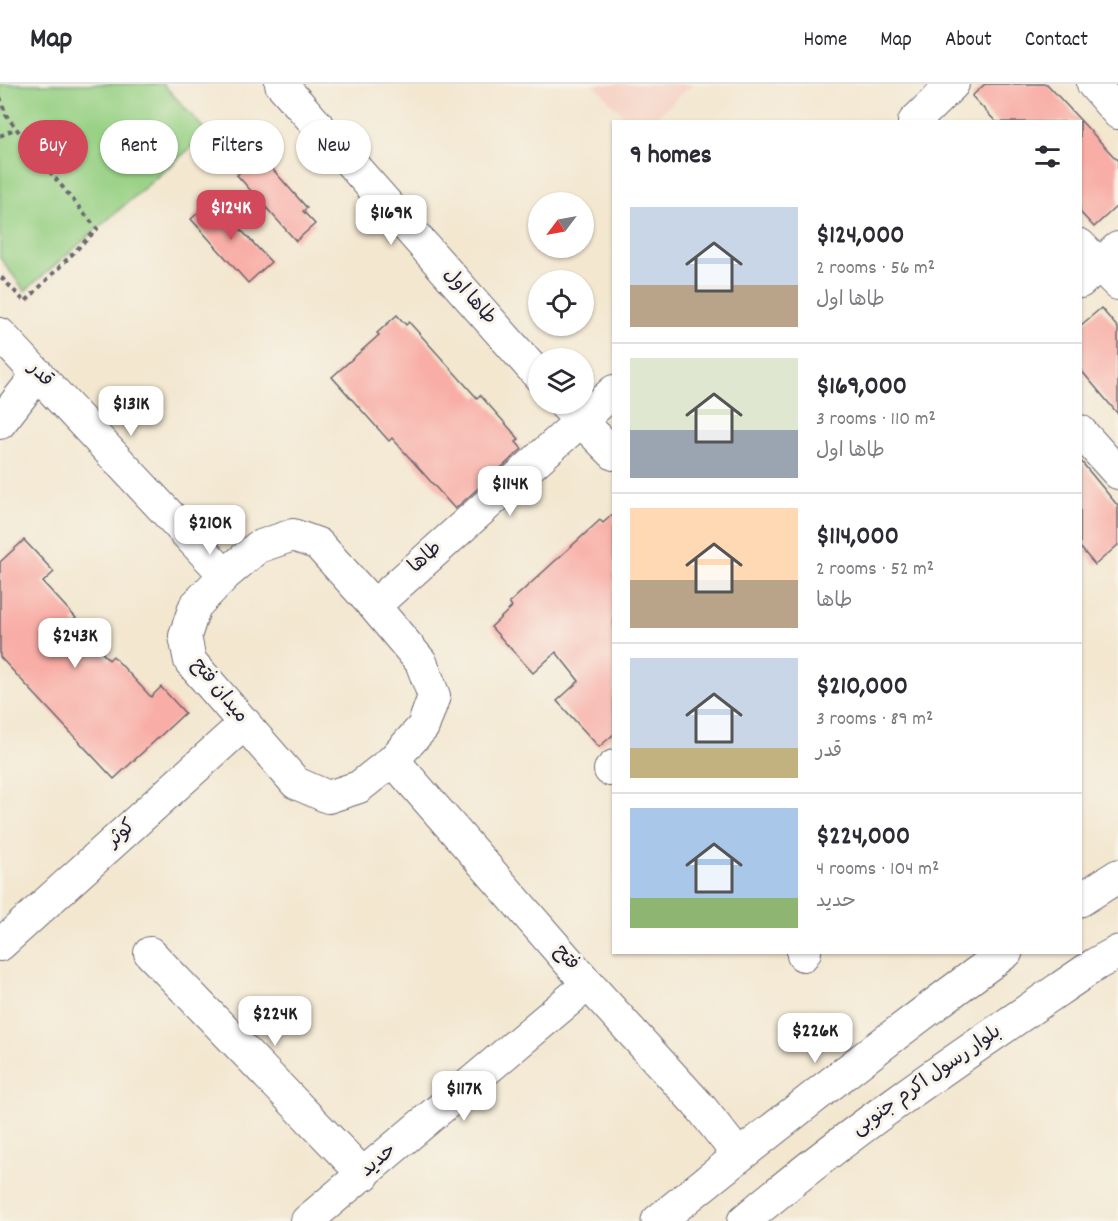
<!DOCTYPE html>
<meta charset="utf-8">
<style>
body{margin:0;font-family:Dekko,"Playpen Sans Arabic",sans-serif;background:#f7f7f7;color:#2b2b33;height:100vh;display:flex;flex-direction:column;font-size:22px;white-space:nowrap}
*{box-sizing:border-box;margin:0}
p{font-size:20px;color:#7c7c81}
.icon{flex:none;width:33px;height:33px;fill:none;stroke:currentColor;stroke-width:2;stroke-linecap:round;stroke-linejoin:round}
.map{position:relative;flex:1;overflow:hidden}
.sheet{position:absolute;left:612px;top:36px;width:470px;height:834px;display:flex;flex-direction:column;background:#fff;border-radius:0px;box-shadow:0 2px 4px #0004}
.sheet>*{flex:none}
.guide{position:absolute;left:18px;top:36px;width:504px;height:54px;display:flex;gap:12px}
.needle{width:39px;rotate:238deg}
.buttons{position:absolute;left:528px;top:108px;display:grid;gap:12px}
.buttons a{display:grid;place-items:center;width:66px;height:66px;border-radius:50%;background:#fff;box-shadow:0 2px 4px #0004;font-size:30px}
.price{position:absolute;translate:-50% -51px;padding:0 14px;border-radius:12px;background:#fff;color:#222;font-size:20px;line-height:39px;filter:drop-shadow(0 2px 3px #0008)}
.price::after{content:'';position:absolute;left:50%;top:36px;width:18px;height:14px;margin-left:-9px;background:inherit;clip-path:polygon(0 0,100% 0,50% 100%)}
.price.active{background:#d1495b;color:#fff}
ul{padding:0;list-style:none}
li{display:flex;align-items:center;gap:18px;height:150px;padding:0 18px}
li+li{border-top:2px solid #e1e1e2}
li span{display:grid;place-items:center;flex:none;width:168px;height:120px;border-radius:0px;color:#555}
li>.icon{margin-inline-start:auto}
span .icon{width:72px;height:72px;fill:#fffc;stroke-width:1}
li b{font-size:26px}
h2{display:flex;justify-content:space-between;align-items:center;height:72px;padding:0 18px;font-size:26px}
.tag{padding:0 21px;border-radius:27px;background:#fff;box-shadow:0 2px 4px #0004;font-size:21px;line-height:54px}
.tag.active{background:#d1495b;color:#fff}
header{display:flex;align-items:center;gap:36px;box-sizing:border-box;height:84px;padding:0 30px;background:#fff;border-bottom:2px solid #e1e1e2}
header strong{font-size:28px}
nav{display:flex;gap:33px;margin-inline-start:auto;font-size:21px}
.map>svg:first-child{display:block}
.built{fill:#f6d2c5}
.green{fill:#96d083;stroke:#5c795f;stroke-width:1.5}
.building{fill:#f8ada6}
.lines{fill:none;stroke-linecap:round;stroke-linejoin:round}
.minor-casing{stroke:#6b676f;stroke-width:34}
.major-casing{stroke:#6b676f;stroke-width:35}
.path{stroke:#6b676f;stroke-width:4;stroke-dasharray:4.5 4.5;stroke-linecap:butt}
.minor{stroke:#fff;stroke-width:32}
.major{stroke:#fff;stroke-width:33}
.labels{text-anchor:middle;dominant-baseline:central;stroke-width:6;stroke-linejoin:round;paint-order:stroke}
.street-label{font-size:20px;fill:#22223b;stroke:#f7f3e8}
</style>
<header>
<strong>Map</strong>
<nav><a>Home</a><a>Map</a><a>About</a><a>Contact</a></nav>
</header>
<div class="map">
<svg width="1118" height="1137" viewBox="0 0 1118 1137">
<rect width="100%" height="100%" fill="#f7f3e8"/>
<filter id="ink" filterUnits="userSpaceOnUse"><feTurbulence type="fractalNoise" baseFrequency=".0167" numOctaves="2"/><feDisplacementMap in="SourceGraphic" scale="12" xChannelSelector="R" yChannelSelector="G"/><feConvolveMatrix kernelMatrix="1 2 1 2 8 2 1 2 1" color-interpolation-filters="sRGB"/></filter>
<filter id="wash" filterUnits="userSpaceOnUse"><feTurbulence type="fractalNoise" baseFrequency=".008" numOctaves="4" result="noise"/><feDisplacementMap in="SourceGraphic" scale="24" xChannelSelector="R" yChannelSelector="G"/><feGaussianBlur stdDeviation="1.35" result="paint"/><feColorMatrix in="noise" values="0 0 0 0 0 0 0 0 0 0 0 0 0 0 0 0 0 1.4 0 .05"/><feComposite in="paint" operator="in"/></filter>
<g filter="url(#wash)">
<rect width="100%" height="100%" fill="#f3e7d0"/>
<!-- built -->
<path class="built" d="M 594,0 L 693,0 L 652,37 L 629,38 Z"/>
<!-- green -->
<path class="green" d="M 0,0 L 163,0 L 208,49 L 25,207 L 0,174 Z"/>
<g id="blocks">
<!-- building -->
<path class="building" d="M 985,0 L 1047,0 L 1118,77 L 1118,121 L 1094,143 L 1080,128 L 1080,38 L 996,38 L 972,12 Z
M 256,73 L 265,83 L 268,80 L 307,124 L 303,127 L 315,140 L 296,157 L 237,91 Z
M 213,116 L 271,178 L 248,199 L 191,135 Z
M 1101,224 L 1118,244 L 1118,330 L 1080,285 L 1080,242 Z
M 397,231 L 406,241 L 409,238 L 477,314 L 480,311 L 519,355 L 516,358 L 522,365 L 455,425 L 392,354 L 389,357 L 332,293 L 379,251 L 377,249 Z
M 1080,376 L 1118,422 L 1118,461 L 1095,481 L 1080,463 Z
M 614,429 L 614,650 L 599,663 L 557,617 L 579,597 L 556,568 L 533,589 L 491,543 L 512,523 L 509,519 L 600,436 L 603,439 Z
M 24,456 L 54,488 L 43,498 L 76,534 L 72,537 L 109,576 L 113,572 L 151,613 L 161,603 L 185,629 L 114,695 L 0,573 L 0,478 Z"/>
</g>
</g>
<g filter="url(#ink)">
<use href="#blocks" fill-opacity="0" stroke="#6b676f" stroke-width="1.5"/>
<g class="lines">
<!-- minor casing -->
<g class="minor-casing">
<path id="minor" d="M 281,0 L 538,291
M 1093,0 L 1118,29
M 914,38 L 953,0
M 1080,161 L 1118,200
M 1080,198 L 1118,164
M 0,250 L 225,491
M 564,320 L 614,370
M 0,339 L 38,290
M 1080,347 L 1118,389
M 293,451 L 318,460 L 374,522 L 421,578 L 434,612 L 423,643 L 393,676 L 359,703 L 328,713 L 296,699 L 190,577 L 185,552 L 195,522 L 225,491 L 258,463 Z
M 374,522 L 614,307
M 393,676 L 588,900 L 702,1025 L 739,1072
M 610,686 L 614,682
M 0,861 L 245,639
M 150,869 L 364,1091
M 803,871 L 805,868
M 307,1137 L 588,900"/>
</g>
<!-- major casing -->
<g class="major-casing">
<path id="major" d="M 1080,816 L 1118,792
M 658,1137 C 772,1045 887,954 1006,868
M 744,1137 C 855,1042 976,962 1096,880 L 1118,868"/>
</g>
<!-- path -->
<path class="path" d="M 0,13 L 6,31 L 41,77 L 97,145 L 25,218 L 0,192
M 0,52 L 16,44"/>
<!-- minor -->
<use href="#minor" class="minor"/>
<!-- major -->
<use href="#major" class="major"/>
</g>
</g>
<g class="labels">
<!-- street labels -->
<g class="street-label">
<text transform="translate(469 213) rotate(48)">طاها اول</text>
<text transform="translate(40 291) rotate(47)">قدر</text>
<text transform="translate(426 474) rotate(-42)">طاها</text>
<text transform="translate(219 607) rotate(51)">میدان فتح</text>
<text transform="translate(122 750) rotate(-42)">کوثر</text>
<text transform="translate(566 874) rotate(49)">فتح</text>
<text transform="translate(927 997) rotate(-35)">بلوار رسول اکرم جنوبی</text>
<text transform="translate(379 1077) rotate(-40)">حدید</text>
</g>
</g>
</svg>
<div class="buttons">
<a><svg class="needle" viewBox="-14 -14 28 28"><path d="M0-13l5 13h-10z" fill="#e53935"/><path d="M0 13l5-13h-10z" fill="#7c7c81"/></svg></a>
<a><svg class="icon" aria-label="locate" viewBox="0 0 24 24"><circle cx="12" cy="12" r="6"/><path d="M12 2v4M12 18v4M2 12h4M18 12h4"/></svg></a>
<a><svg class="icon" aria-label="layers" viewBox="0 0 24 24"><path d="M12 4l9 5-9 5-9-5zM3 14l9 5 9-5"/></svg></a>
</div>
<b class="price active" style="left:231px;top:157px">$124K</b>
<b class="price" style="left:391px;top:162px">$169K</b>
<b class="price" style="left:131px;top:353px">$131K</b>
<b class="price" style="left:510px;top:433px">$114K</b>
<b class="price" style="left:210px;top:472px">$210K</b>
<b class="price" style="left:75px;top:585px">$243K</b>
<b class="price" style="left:275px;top:963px">$224K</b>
<b class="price" style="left:815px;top:980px">$226K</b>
<b class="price" style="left:464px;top:1038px">$117K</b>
<div class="guide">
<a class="tag active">Buy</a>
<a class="tag">Rent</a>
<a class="tag">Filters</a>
<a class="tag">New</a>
</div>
<section class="sheet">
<h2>9 homes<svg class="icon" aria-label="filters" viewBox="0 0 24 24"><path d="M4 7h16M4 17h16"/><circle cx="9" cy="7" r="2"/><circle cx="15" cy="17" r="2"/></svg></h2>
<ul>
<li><span style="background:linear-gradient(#c9d6e8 65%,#b9a48a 0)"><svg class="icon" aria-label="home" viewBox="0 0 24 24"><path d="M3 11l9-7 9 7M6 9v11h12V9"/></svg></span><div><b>$124,000</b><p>2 rooms · 56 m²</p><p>طاها اول</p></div></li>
<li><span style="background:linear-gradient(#dfe7d0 60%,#9aa5b1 0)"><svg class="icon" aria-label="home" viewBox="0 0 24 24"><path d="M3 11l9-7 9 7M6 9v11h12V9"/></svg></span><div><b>$169,000</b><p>3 rooms · 110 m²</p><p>طاها اول</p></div></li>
<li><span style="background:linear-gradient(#ffd9b3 60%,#b9a48a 0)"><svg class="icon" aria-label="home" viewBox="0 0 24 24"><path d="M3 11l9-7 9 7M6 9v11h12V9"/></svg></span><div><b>$114,000</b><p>2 rooms · 52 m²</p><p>طاها</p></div></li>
<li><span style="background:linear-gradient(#c9d6e8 75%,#c2b280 0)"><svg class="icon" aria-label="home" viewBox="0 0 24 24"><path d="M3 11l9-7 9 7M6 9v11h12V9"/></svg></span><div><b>$210,000</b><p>3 rooms · 89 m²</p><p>قدر</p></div></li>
<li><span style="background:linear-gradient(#a9c7e8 75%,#8fb573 0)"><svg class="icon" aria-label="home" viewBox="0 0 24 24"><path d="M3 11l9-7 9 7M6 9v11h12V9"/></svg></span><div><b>$224,000</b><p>4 rooms · 104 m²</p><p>حدید</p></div></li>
</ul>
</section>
</div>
